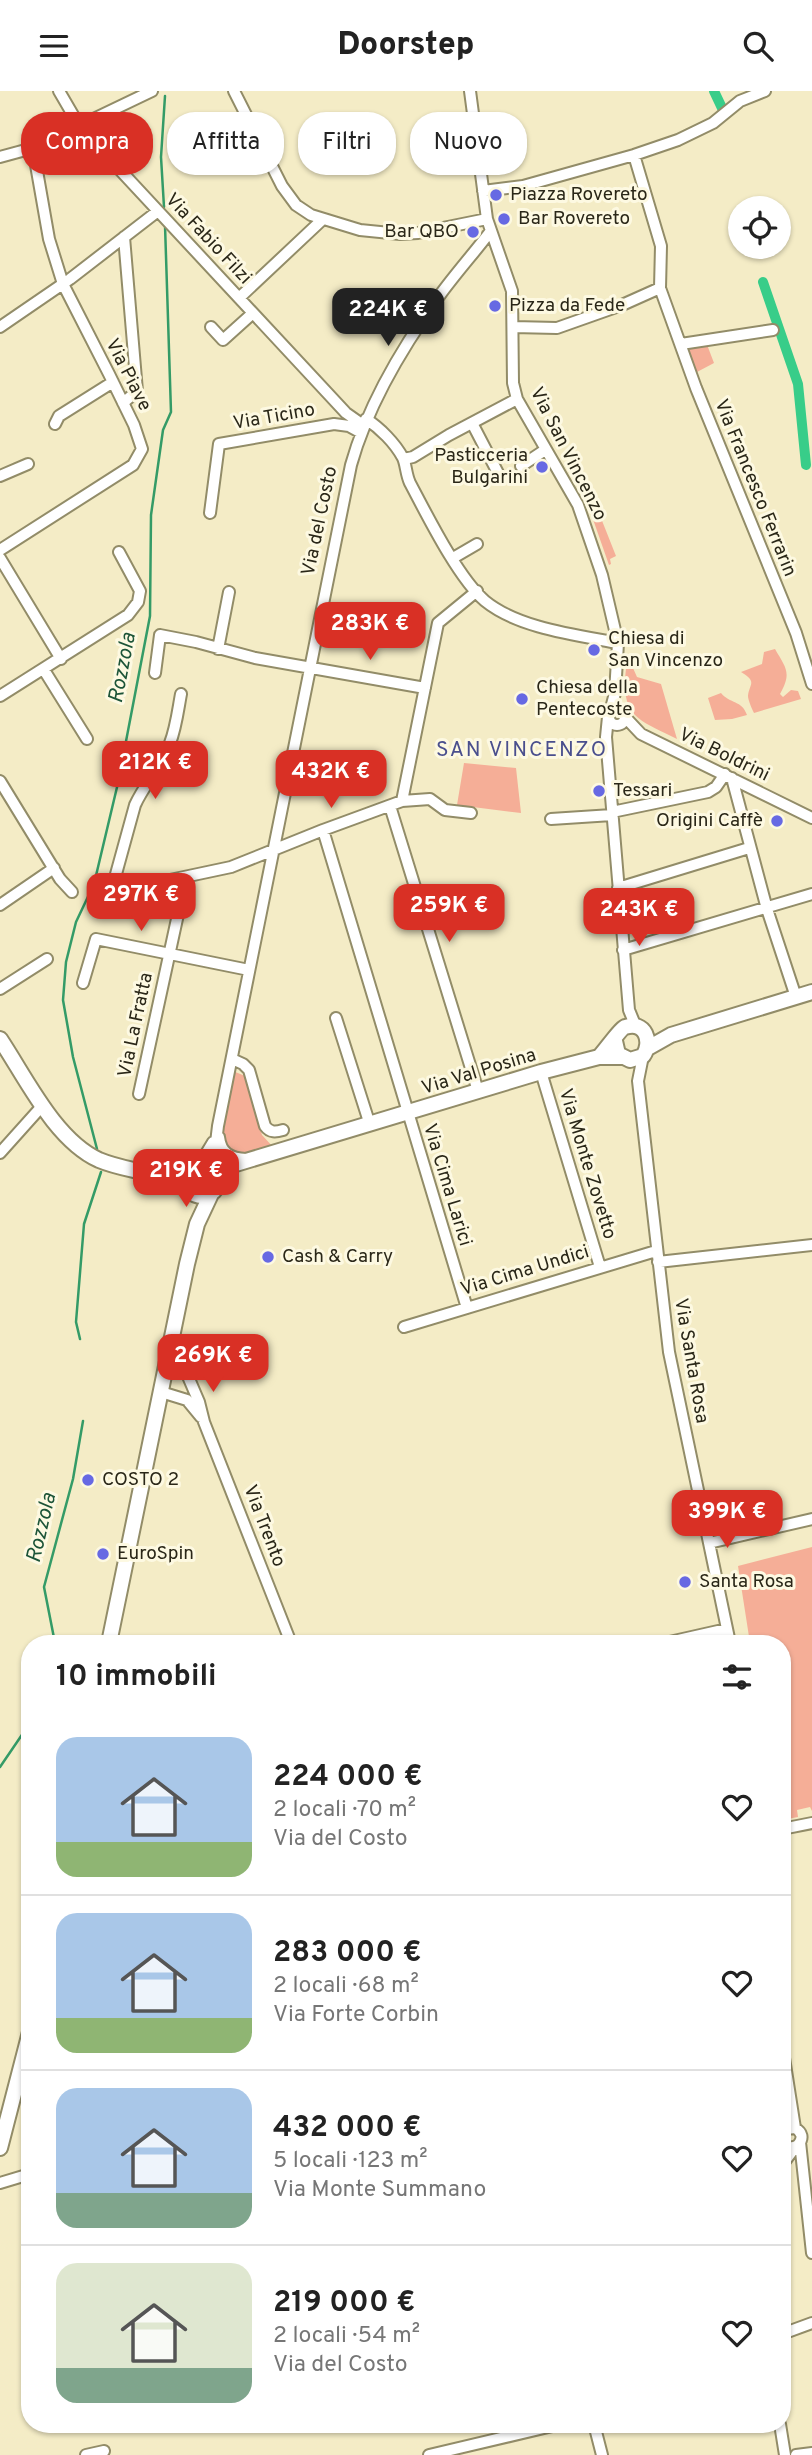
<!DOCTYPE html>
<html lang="it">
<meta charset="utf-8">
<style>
body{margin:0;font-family:Overpass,sans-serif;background:#f6f6f6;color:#222;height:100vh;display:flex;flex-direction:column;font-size:26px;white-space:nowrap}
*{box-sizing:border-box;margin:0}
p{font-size:23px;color:#767676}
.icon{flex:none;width:38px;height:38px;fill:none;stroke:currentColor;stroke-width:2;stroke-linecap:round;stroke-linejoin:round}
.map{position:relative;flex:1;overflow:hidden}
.details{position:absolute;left:21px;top:1544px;width:770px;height:798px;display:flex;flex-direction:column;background:#fff;border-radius:28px;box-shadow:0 2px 5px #0004}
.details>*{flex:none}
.guide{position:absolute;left:21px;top:21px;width:770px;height:63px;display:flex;gap:14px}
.fabs{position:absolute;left:728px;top:105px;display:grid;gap:14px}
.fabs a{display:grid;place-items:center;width:63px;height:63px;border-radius:50%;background:#fff;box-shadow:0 2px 5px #0004;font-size:35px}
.price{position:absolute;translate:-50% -60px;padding:0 16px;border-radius:14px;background:#d93025;color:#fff;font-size:23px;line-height:46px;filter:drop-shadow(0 2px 4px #0008)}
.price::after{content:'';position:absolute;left:50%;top:42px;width:21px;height:16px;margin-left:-10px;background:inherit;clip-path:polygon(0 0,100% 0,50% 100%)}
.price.current{background:#222;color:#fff}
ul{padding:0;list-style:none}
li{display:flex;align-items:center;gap:21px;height:175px;padding:0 35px}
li+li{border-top:2px solid #e0e0e0}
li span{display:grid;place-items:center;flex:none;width:196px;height:140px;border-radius:21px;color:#555}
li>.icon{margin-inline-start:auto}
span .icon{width:84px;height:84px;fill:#fffc;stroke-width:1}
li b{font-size:30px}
h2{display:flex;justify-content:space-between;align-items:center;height:84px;padding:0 35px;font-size:30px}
.chip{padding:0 24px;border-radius:28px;background:#fff;box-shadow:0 2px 5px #0004;font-size:24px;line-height:63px}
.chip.current{background:#d93025;color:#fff}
header{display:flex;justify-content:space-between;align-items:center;height:91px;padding:0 35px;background:#fff;font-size:32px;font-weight:800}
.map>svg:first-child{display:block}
.green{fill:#f5ae97}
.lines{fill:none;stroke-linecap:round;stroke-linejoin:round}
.stream{stroke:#349b67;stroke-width:2.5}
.canal{stroke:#38cd89;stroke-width:10}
.minor-casing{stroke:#928c68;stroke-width:14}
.major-casing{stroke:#928c68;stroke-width:18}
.minor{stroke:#fff;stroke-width:10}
.major{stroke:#fff;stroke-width:14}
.poi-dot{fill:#6769e3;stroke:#fdf9e2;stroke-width:2.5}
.labels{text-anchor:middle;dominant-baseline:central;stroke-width:6;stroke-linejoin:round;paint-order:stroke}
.poi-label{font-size:19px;fill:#2a2718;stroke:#fdf9e2;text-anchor:start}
.street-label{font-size:19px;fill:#2a2718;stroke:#fdf9e2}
.water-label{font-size:21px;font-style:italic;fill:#1c5438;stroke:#fdf9e2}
.neighbourhood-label{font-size:21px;letter-spacing:2px;fill:#4a4f8d;stroke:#fdf9e2}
</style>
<header><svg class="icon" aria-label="menu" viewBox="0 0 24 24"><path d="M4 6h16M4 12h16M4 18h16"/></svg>Doorstep<svg class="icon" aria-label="search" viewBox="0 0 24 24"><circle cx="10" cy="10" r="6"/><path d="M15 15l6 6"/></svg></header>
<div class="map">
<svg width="812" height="2364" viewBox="0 0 812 2364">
<rect width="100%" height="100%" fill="#f4ecc6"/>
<!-- green -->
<path class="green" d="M 468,36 L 469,45 L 418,49 L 416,37 Z
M 706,251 L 714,272 L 697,281 L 693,279 L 685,256 Z
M 595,412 L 616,465 L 610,468 L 611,473 L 609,474 L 588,414 Z
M 775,558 C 786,577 792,582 780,603 L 783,606 L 791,599 L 798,600 L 801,608 L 754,622 C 752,618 748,609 748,605 C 749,593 758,591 741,581 L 762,573 L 764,561 Z
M 633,577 L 637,586 L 661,593 L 677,648 C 640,629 620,627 626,578 Z
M 721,602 C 730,613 742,609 747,624 L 732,628 L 715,629 L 708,607 Z
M 464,672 L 516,677 L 521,722 L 457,714 Z
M 233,980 L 245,985 L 262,1044 L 274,1057 L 233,1064 L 222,1048 Z
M190 1087a11 11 0 1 1 22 0a11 11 0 1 1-22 0Z
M 812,1456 L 812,1720 L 810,1716 L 797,1719 L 798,1726 L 782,1729 L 782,1552 L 750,1552 L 738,1475 Z"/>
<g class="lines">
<!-- stream -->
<path class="stream" d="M 164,116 L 161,66 L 165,5
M 97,1058 L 73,966 L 63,909 L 66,871 L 76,831 L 94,793 L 118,692 L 150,525 L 151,424 L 163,339 L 171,321 L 165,134
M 80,1248 L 76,1231 L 84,1133 L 101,1081
M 55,1552 L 44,1496 L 73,1388 L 83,1330
M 0,1676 L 30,1632"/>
<!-- canal -->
<path class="canal" d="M 714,0 L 722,17
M 763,191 L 798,293 L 806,374"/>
<!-- minor casing -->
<g class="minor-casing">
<path id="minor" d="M 59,0 L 80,36 L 346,322 L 363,334
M 234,0 L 282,95 L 296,114 L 311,124 L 360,139 L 400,143 L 418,142 L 487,128
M 470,0 L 487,128 L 512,200 L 513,292 L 517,308 L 578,414 L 602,484 L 618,552 L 615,602 L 610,621
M 634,64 L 661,155 L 660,197 L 696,297 L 796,542 L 812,593
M 0,66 L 33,57 L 152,0
M 483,100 L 523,95 L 634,64 L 678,49 L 713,32 L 740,10 L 765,0
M 239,207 L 323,128
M 0,236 L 70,188 L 158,120
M 211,236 L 223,249 L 253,222
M 513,236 L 557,237 L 622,214 L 660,197
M 681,253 L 773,239
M 123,312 L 137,300 L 124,146
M 366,328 C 380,337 395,352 403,367 C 406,373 406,384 410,392 C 427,424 458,487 485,510 C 518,537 576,544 618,552
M 472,332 L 498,382
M 55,333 L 59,325 L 113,291
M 404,368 L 413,366 L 449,344 L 517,308
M 521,375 L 545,359
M 0,385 L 28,373
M 210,422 L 219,353 L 334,333 L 349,335 L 360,341
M 0,459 L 133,374 L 142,358 L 134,334 L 109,283 L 63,193 L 49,148 L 33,57
M 0,467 L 61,568
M 453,467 L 477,453
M 218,558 L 229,501
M 44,579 L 87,648
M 155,582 L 160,544 L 196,551 L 255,567 L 425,597
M 0,605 L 128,524 L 138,511 L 140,500 L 119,461
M609 626a8 8 0 1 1 16 0a8 8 0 1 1-16 0Z
M 608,626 L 606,646 L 629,919 L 636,936
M 625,626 L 641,643 L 812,727
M 732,687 L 767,818 L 796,906
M 0,690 L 60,788 L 72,801
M 402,710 L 438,532 L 477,500
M 390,715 L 478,1000
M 612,721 L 708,701 L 716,696 L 725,683
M 551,728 L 612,724
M 323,739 L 467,1217
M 618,797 L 749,757
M 104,803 L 231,776 L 323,739 L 402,710 L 430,708 L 445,719 L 471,722
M 104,803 L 113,794 L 135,714 C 145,692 162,675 170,652 C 176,637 178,619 181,603
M 0,814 L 54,777
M 623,859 L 812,803
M 83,892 L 96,848 L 249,879
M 0,898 L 47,868
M 336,927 L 370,1034
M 643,965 L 638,990 L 669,1261 L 730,1552
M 232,968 L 243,973 L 249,979 L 265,1035 C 270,1042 276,1041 283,1039
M 541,981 L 600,1176
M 139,1003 L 185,791
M 219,1046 C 221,1062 230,1067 246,1068
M 0,1062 L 43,1014
M 201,1071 L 213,1051
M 213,1076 L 218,1035 L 351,374 C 368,313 403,255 440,204 C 456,182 474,162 490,141
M 658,1171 L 812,1154
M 404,1236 L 656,1160
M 172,1248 L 199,1311 L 204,1331 L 291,1552
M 161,1301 L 187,1309 L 201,1326
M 709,1452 L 812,1428
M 665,1552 L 727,1538
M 782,1738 L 812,1732
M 782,1954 L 795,2037
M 783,2042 L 785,2003
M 782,2043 L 786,2038 L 795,2037 C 802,2041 804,2047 798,2054 C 792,2058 786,2057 782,2050
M 800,2051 L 812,2162
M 782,2074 L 796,2055
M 0,2092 L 30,2083
M 782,2243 L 812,2232
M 594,2333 L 602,2364
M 780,2333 L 785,2364
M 86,2364 L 104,2360
M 429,2364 L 561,2333
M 796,2364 L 812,2362"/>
</g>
<!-- major casing -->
<g class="major-casing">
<path id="major" d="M 0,948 C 26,987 55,1049 99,1069 C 118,1077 138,1079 157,1085 C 167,1088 177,1092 187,1096
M 648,957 L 671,944 L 812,901
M 599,966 C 605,960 620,938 625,936 C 645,929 653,951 643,965 L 630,969 L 618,963 L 615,950
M185 1088a17 17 0 1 1 34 0a17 17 0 1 1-34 0Z
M 216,1079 L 541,981 L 599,966 L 621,966
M 109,1552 L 187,1173 L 197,1133 L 212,1101
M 0,2057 L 30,1941"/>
</g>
<!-- minor -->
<use href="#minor" class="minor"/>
<!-- major -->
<use href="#major" class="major"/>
</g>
<!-- markers -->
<g class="poi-dot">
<circle cx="496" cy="104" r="7"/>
<circle cx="504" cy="128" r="7"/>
<circle cx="473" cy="141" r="7"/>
<circle cx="495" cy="215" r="7"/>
<circle cx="542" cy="376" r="7"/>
<circle cx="594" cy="559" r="7"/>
<circle cx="522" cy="608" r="7"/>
<circle cx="599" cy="700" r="7"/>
<circle cx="777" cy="730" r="7"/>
<circle cx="268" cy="1166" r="7"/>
<circle cx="88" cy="1389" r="7"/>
<circle cx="103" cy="1463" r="7"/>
<circle cx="685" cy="1491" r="7"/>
</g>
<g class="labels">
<!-- poi labels -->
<g class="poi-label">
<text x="510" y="104">Piazza Rovereto</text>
<text x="518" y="128">Bar Rovereto</text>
<text x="459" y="141" text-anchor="end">Bar QBO</text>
<text x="509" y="215">Pizza da Fede</text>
<text x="528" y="365" text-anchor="end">Pasticceria<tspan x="528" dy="22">Bulgarini</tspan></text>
<text x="608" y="548">Chiesa di<tspan x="608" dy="22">San Vincenzo</tspan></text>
<text x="536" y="597">Chiesa della<tspan x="536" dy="22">Pentecoste</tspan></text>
<text x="613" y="700">Tessari</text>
<text x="763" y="730" text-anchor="end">Origini Caffè</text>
<text x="282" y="1166">Cash &amp; Carry</text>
<text x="102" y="1389">COSTO 2</text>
<text x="117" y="1463">EuroSpin</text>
<text x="699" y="1491">Santa Rosa</text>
</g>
<!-- street labels -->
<g class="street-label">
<text transform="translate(208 148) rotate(47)">Via Fabio Filzi</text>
<text transform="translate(128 284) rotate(63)">Via Piave</text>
<text transform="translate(274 326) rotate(-10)">Via Ticino</text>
<text transform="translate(568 363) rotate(63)">Via San Vincenzo</text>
<text transform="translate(755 397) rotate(68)">Via Francesco Ferrarin</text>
<text transform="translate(320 430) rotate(-78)">Via del Costo</text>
<text transform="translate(724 664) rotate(26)">Via Boldrini</text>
<text transform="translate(136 934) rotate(-78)">Via La Fratta</text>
<text transform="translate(479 981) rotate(-17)">Via Val Posina</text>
<text transform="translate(587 1073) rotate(73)">Via Monte Zovetto</text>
<text transform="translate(447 1094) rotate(73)">Via Cima Larici</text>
<text transform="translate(525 1180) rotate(-17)">Via Cima Undici</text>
<text transform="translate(691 1270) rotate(80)">Via Santa Rosa</text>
<text transform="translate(264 1435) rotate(69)">Via Trento</text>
</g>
<!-- water labels -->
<g class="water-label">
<text transform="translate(123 577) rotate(-79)">Rozzola</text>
<text transform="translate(42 1437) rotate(-77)">Rozzola</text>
</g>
<!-- neighbourhood labels -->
<g class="neighbourhood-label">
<text x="522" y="659">SAN VINCENZO</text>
</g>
</g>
</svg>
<div class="fabs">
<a><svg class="icon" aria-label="locate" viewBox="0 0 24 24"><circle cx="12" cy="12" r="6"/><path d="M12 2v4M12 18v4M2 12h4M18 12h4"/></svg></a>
</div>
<b class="price current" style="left:388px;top:257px">224K €</b>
<b class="price" style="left:370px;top:571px">283K €</b>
<b class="price" style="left:155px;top:710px">212K €</b>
<b class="price" style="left:331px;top:719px">432K €</b>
<b class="price" style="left:141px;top:842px">297K €</b>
<b class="price" style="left:449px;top:853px">259K €</b>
<b class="price" style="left:639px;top:857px">243K €</b>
<b class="price" style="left:186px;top:1118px">219K €</b>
<b class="price" style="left:213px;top:1303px">269K €</b>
<b class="price" style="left:727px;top:1459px">399K €</b>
<div class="guide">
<a class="chip current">Compra</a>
<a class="chip">Affitta</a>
<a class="chip">Filtri</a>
<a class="chip">Nuovo</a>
</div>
<section class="details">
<h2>10 immobili<svg class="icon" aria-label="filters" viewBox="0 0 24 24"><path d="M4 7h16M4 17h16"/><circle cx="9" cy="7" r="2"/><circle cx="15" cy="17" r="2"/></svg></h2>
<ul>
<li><span style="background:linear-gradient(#a9c7e8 75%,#8fb573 0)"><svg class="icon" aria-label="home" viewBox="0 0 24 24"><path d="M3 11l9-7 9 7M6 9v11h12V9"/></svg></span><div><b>224 000 €</b><p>2 locali · 70 m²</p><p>Via del Costo</p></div><svg class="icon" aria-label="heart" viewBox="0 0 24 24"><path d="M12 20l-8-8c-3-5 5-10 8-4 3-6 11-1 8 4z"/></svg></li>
<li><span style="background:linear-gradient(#a9c7e8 75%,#8fb573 0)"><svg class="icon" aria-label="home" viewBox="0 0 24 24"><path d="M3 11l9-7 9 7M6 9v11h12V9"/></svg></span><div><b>283 000 €</b><p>2 locali · 68 m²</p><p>Via Forte Corbin</p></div><svg class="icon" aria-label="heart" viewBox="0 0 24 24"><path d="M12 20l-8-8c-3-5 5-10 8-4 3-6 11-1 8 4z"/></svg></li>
<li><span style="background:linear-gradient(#a9c7e8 75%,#7fa58c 0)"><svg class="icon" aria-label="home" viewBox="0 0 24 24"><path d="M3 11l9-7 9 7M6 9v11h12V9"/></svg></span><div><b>432 000 €</b><p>5 locali · 123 m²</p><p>Via Monte Summano</p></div><svg class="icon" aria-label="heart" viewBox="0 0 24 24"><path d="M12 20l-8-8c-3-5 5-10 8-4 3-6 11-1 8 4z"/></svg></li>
<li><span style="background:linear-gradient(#dfe7d0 75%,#7fa58c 0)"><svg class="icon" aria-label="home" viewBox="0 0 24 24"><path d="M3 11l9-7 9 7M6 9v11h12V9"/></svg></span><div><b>219 000 €</b><p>2 locali · 54 m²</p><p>Via del Costo</p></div><svg class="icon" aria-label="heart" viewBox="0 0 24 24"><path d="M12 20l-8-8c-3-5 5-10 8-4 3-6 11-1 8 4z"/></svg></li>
</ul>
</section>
</div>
